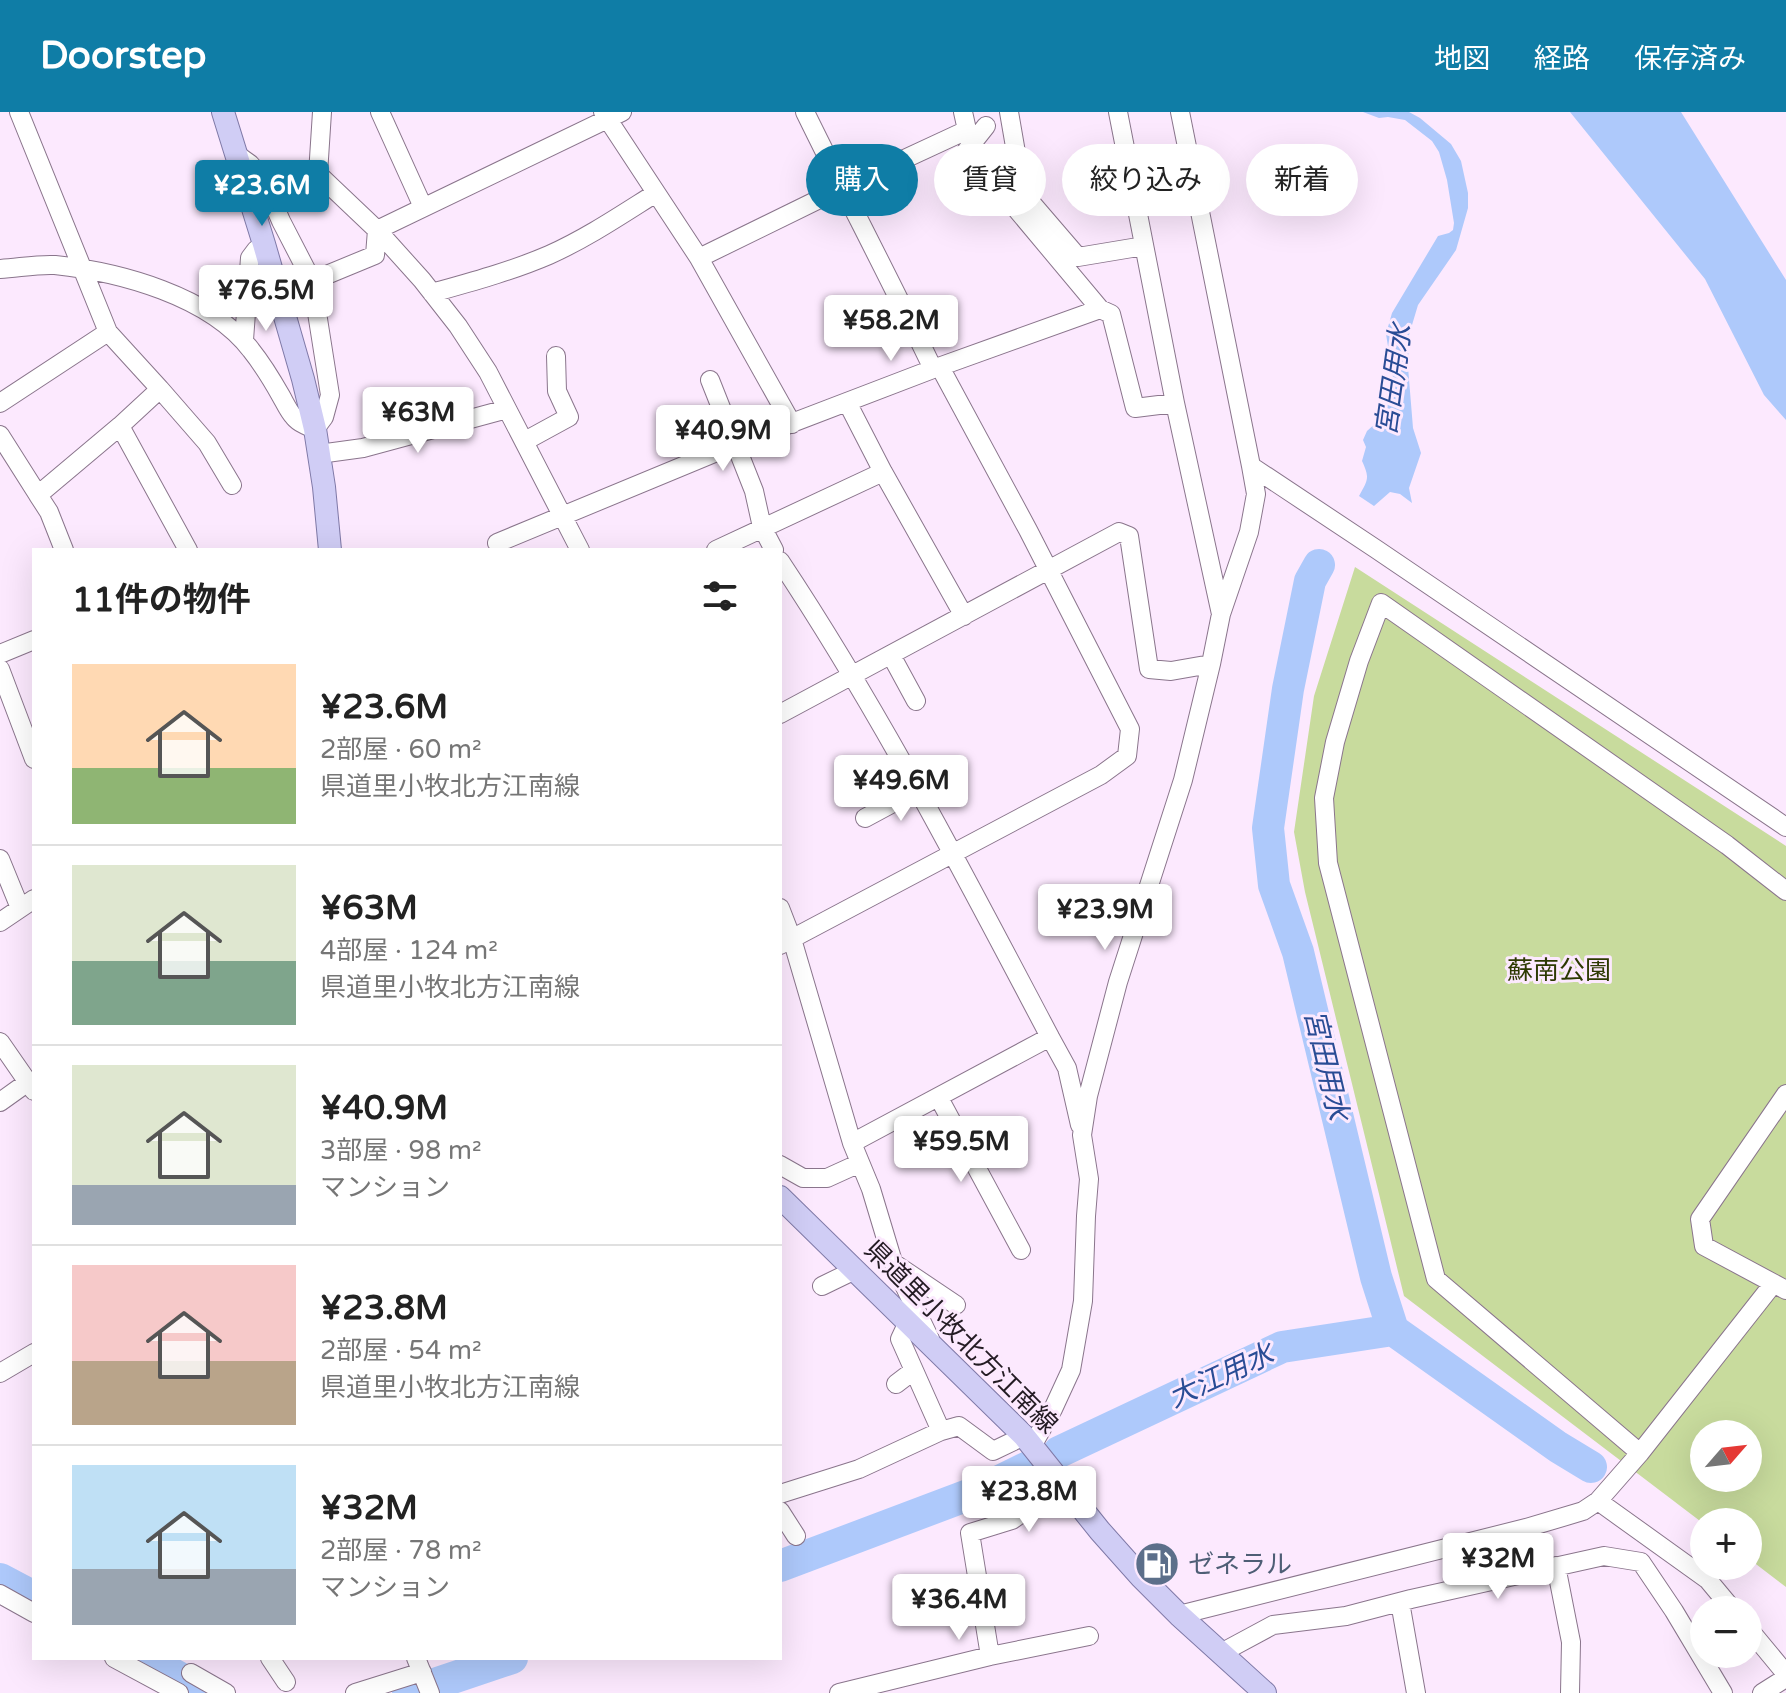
<!DOCTYPE html>
<html lang="ja">
<meta charset="utf-8">
<style>
body{margin:0;font-family:"Varela Round","Noto Sans JP",sans-serif;background:#f2f2f2;color:#222;height:100vh;display:flex;flex-direction:column;font-size:30px;white-space:nowrap}
*{box-sizing:border-box;margin:0}
p{font-size:26px;color:#767676}
.icon{flex:none;width:44px;height:44px;fill:none;stroke:currentColor;stroke-width:2;stroke-linecap:round;stroke-linejoin:round}
.map{position:relative;flex:1;overflow:hidden}
.side{position:absolute;left:32px;top:436px;width:750px;height:1112px;display:flex;flex-direction:column;background:#fff;border-radius:0px;box-shadow:0 8px 32px #0002}
.side>*{flex:none}
.top-card{position:absolute;left:806px;top:32px;width:760px;height:72px;display:flex;gap:16px}
.needle{width:52px;rotate:62deg}
.buttons{position:absolute;left:1690px;top:1308px;display:grid;gap:16px}
.buttons a{display:grid;place-items:center;width:72px;height:72px;border-radius:50%;background:#fff;box-shadow:0 8px 32px #0002;font-size:40px}
.price{position:absolute;translate:-50% -68px;padding:0 18px;border-radius:8px;background:#fff;color:#222;font-size:26px;line-height:52px;filter:drop-shadow(0 2px 4px #0008)}
.price::after{content:'';position:absolute;left:50%;top:48px;width:24px;height:18px;margin-left:-12px;background:inherit;clip-path:polygon(0 0,100% 0,50% 100%)}
.price.current{background:#0f7da6;color:#fff}
ul{padding:0;list-style:none}
li{display:flex;align-items:center;gap:24px;height:200px;padding:0 40px}
li+li{border-top:2px solid #e0e0e0}
li span{display:grid;place-items:center;flex:none;width:224px;height:160px;border-radius:0px;color:#555}
li>.icon{margin-inline-start:auto}
span .icon{width:96px;height:96px;fill:#fffc;stroke-width:1}
li b{font-size:34px}
h2{display:flex;justify-content:space-between;align-items:center;height:96px;padding:0 40px;font-size:34px}
.tag{padding:0 28px;border-radius:36px;background:#fff;box-shadow:0 8px 32px #0002;font-size:28px;line-height:72px}
.tag.current{background:#0f7da6;color:#fff}
header{display:flex;align-items:center;gap:48px;box-sizing:border-box;height:112px;padding:0 40px;background:#0f7da6;color:#fff}
header strong{font-size:38px}
nav{display:flex;gap:44px;margin-inline-start:auto;font-size:28px}
.map>svg:first-child{display:block}
.green{fill:#c8db9d;fill-rule:evenodd}
.water{fill:#aec9fb}
.lines{fill:none;stroke-linecap:round;stroke-linejoin:round}
.river{stroke:#aec9fb;stroke-width:32}
.minor-casing{stroke:#8a758c;stroke-width:20}
.major-casing{stroke:#7f79a7;stroke-width:24}
.minor{stroke:#fff;stroke-width:18}
.major{stroke:#d0cdf5;stroke-width:22}
.labels{text-anchor:middle;dominant-baseline:central;stroke-width:6;stroke-linejoin:round;paint-order:stroke}
.park-label{font-size:26px;fill:#2d3902;stroke:#fce9fe}
.street-label{font-size:26px;fill:#231b23;stroke:#fce9fe}
.service-label{font-size:26px;fill:#4e5e75;stroke:#fce9fe;text-anchor:start}
.water-label{font-size:28px;font-style:italic;fill:#294c95;stroke:#fce9fe}
</style>
<header>
<strong>Doorstep</strong>
<nav><a>地図</a><a>経路</a><a>保存済み</a></nav>
</header>
<div class="map">
<svg width="1786" height="1581" viewBox="0 0 1786 1581">
<rect width="100%" height="100%" fill="#fce9fe"/>
<!-- green -->
<path class="green" d="M 1355,455 L 1786,734 L 1786,1475 L 1748,1446 L 1748,1410 L 1704,1410 L 1704,1412 L 1404,1184 L 1305,780 L 1294,720 L 1314,584 ZM 1704,1322 L 1748,1322 L 1748,1366 L 1704,1366 Z"/>
<!-- water -->
<path class="water" d="M 1363,0 L 1409,0 L 1420,6 L 1451,32 L 1461,49 L 1468,81 L 1468,96 L 1456,138 L 1418,193 L 1409,223 L 1408,255 L 1413,316 L 1421,341 L 1409,376 L 1412,391 L 1400,382 L 1390,380 L 1374,394 L 1359,384 C 1368,368 1370,366 1362,349 L 1366,335 L 1363,328 L 1367,319 L 1376,311 L 1377,299 L 1389,289 L 1394,272 L 1386,222 L 1392,201 L 1438,124 L 1449,121 L 1453,118 L 1454,111 L 1447,68 L 1439,40 L 1432,29 L 1405,8 L 1388,5 L 1379,6 Z
M 1570,0 L 1681,0 L 1786,168 L 1786,308 L 1764,283 L 1705,167 Z"/>
<g class="lines">
<!-- river -->
<path class="river" d="M 1319,453 L 1310,469 L 1288,577 L 1268,716 L 1274,773 L 1298,840 L 1376,1165 L 1393,1218 L 1558,1335 L 1591,1355
M 1059,1340 L 1282,1235 L 1393,1218
M 780,1454 L 979,1379 L 1030,1354
M 0,1467 L 34,1485
M 144,1546 L 207,1581
M 408,1581 L 512,1546"/>
<!-- minor casing -->
<g class="minor-casing">
<path id="minor" d="M 19,0 L 108,220 L 160,277 L 120,314 L 38,383 L 49,400 L 64,438
M 322,0 L 318,62 L 377,118 L 422,168 L 458,214 L 488,260 L 580,438
M 380,0 L 423,95
M 603,0 L 699,146 L 792,312
M 805,0 C 847,86 892,171 933,257
M 1009,0 L 1023,81 L 1078,145 L 1144,134
M 1118,0 L 1175,291 L 1221,502
M 1180,0 L 1251,354 L 1376,437 L 1786,715
M 986,14 L 967,38 L 1100,197
M 699,146 L 842,76 L 967,18 L 963,0
M 0,157 C 18,156 37,152 55,153 C 120,160 210,184 251,238 C 263,253 272,268 281,284 C 285,291 289,300 294,305 C 299,311 307,314 315,317 L 324,305 L 330,283 L 312,169 L 281,109 L 263,67 L 250,52 L 236,42
M 312,169 L 375,143 L 377,118 L 622,0
M 432,181 C 471,170 512,159 549,143 C 587,126 621,103 656,81
M 244,228 L 250,146 L 256,138 L 264,132
M 710,268 L 754,379 L 762,415 L 774,438
M 160,277 L 207,331 L 232,373
M 847,290 L 883,360 L 964,504
M 0,291 L 108,220
M 120,314 L 188,438
M 0,323 L 38,383
M 525,329 L 569,305 L 557,279 L 556,244
M 319,342 L 363,336 L 507,297
M 497,431 L 724,337 L 933,257 L 1100,197 L 1111,202 L 1135,296 L 1175,291
M 716,438 L 883,360
M 780,449 C 881,601 965,764 1050,925 L 852,1031
M 0,542 L 34,528
M 891,543 L 916,589
M 0,557 L 34,647
M 780,602 L 1119,420 L 1129,424 L 1149,557 L 1171,559 L 1211,552
M 865,706 L 917,678
M 0,747 L 20,796
M 780,796 L 792,827 L 852,1031 L 871,1077 L 893,1150 L 930,1227
M 0,810 L 34,787
M 780,833 L 1101,663 L 1127,644 L 1130,617 L 1028,418 L 940,255
M 1050,925 L 1067,956 L 1080,1013
M 0,930 L 34,979
M 1786,982 L 1700,1107 L 1704,1134 L 1786,1178
M 939,986 L 1021,1138
M 0,990 L 28,970
M 780,1053 L 803,1066 L 827,1066 L 860,1051
M 895,1152 L 956,1193
M 822,1174 L 855,1158
M 908,1210 L 900,1227 L 941,1319
M 0,1261 L 34,1241
M 896,1272 L 913,1259
M 1032,1334 L 1053,1297 L 1071,1258 L 1083,1189 L 1086,1104 L 1089,1067 L 1082,1023 L 1088,984 L 1118,870 L 1183,668 L 1211,552 L 1221,502 L 1249,420 L 1256,382 L 1251,354
M 1640,1341 L 1436,1167 L 1328,751 L 1324,686 L 1335,630 L 1359,549 L 1381,491 L 1727,733 L 1786,779
M 780,1382 L 859,1357 L 941,1319 L 959,1314 L 993,1339 L 1024,1324
M 1598,1389 L 1708,1468 L 1733,1498
M 780,1399 L 796,1424
M 1556,1454 L 1571,1530 L 1570,1581
M 0,1482 L 34,1501
M 1400,1490 L 1416,1581
M 1179,1503 L 1526,1416 L 1583,1399 L 1598,1389 L 1640,1341 L 1773,1172
M 1748,1516 L 1786,1562
M 1221,1541 L 1273,1513 L 1346,1504 L 1411,1487 L 1604,1444 L 1641,1450 L 1674,1499 L 1723,1581
M 990,1544 L 970,1421 L 1012,1408 L 1063,1372
M 114,1546 L 179,1581
M 270,1546 L 286,1570
M 416,1546 L 430,1581
M 191,1561 L 226,1581
M 355,1581 L 422,1560
M 839,1581 L 990,1544 L 1089,1524
M 1762,1581 L 1781,1569 L 1786,1563"/>
</g>
<!-- major casing -->
<g class="major-casing">
<path id="major" d="M 223,0 L 264,132 L 303,267 L 315,317 L 324,375 L 330,438
M 780,1085 L 1024,1324 L 1100,1419 L 1141,1465 L 1179,1503 L 1265,1581"/>
</g>
<!-- minor -->
<use href="#minor" class="minor"/>
<!-- major -->
<use href="#major" class="major"/>
</g>
<!-- icons -->
<defs>
<g id="fuel-disc" transform="scale(2.3)"><circle r="9.5" fill="#5c6f8a" stroke="#fce9fe"/><path d="M-5.5-6h7V0h2V4h1.3V-2.5L3-4.5l.8-.8L6-3V5H2.5V1h-1V6h-7ZM-4.2-4.7v3.2H.2V-4.7Z" fill="#fff"/></g>
</defs>
<g fill-rule="evenodd">
<use href="#fuel-disc" x="1157" y="1452"/>
</g>
<g class="labels">
<!-- park labels -->
<g class="park-label">
<text x="1559" y="858">蘇南公園</text>
</g>
<!-- street labels -->
<g class="street-label">
<text transform="translate(961 1225) rotate(45)">県道里小牧北方江南線</text>
</g>
<!-- service labels -->
<g class="service-label">
<text x="1188" y="1452">ゼネラル</text>
</g>
<!-- water labels -->
<g class="water-label">
<text transform="translate(1394 268) rotate(-82)">宮田用水</text>
<text transform="translate(1326 953) rotate(77)">宮田用水</text>
<text transform="translate(1221 1264) rotate(-25)">大江用水</text>
</g>
</g>
</svg>
<div class="buttons">
<a><svg class="needle" viewBox="-14 -14 28 28"><path d="M0-13l5 13h-10z" fill="#e53935"/><path d="M0 13l5-13h-10z" fill="#767676"/></svg></a>
<a>+</a>
<a>−</a>
</div>
<b class="price current" style="left:262px;top:116px">¥23.6M</b>
<b class="price" style="left:266px;top:221px">¥76.5M</b>
<b class="price" style="left:891px;top:251px">¥58.2M</b>
<b class="price" style="left:418px;top:343px">¥63M</b>
<b class="price" style="left:723px;top:361px">¥40.9M</b>
<b class="price" style="left:901px;top:711px">¥49.6M</b>
<b class="price" style="left:1105px;top:840px">¥23.9M</b>
<b class="price" style="left:961px;top:1072px">¥59.5M</b>
<b class="price" style="left:1029px;top:1422px">¥23.8M</b>
<b class="price" style="left:1498px;top:1489px">¥32M</b>
<b class="price" style="left:959px;top:1530px">¥36.4M</b>
<div class="top-card">
<a class="tag current">購入</a>
<a class="tag">賃貸</a>
<a class="tag">絞り込み</a>
<a class="tag">新着</a>
</div>
<section class="side">
<h2>11件の物件<svg class="icon" aria-label="filters" viewBox="0 0 24 24"><path d="M4 7h16M4 17h16"/><circle cx="9" cy="7" r="2"/><circle cx="15" cy="17" r="2"/></svg></h2>
<ul>
<li><span style="background:linear-gradient(#ffd9b3 65%,#8fb573 0)"><svg class="icon" aria-label="home" viewBox="0 0 24 24"><path d="M3 11l9-7 9 7M6 9v11h12V9"/></svg></span><div><b>¥23.6M</b><p>2部屋 · 60 m²</p><p>県道里小牧北方江南線</p></div></li>
<li><span style="background:linear-gradient(#dfe7d0 60%,#7fa58c 0)"><svg class="icon" aria-label="home" viewBox="0 0 24 24"><path d="M3 11l9-7 9 7M6 9v11h12V9"/></svg></span><div><b>¥63M</b><p>4部屋 · 124 m²</p><p>県道里小牧北方江南線</p></div></li>
<li><span style="background:linear-gradient(#dfe7d0 75%,#9aa5b1 0)"><svg class="icon" aria-label="home" viewBox="0 0 24 24"><path d="M3 11l9-7 9 7M6 9v11h12V9"/></svg></span><div><b>¥40.9M</b><p>3部屋 · 98 m²</p><p>マンション</p></div></li>
<li><span style="background:linear-gradient(#f6c9c9 60%,#b9a48a 0)"><svg class="icon" aria-label="home" viewBox="0 0 24 24"><path d="M3 11l9-7 9 7M6 9v11h12V9"/></svg></span><div><b>¥23.8M</b><p>2部屋 · 54 m²</p><p>県道里小牧北方江南線</p></div></li>
<li><span style="background:linear-gradient(#bfe0f5 65%,#9aa5b1 0)"><svg class="icon" aria-label="home" viewBox="0 0 24 24"><path d="M3 11l9-7 9 7M6 9v11h12V9"/></svg></span><div><b>¥32M</b><p>2部屋 · 78 m²</p><p>マンション</p></div></li>
</ul>
</section>
</div>
